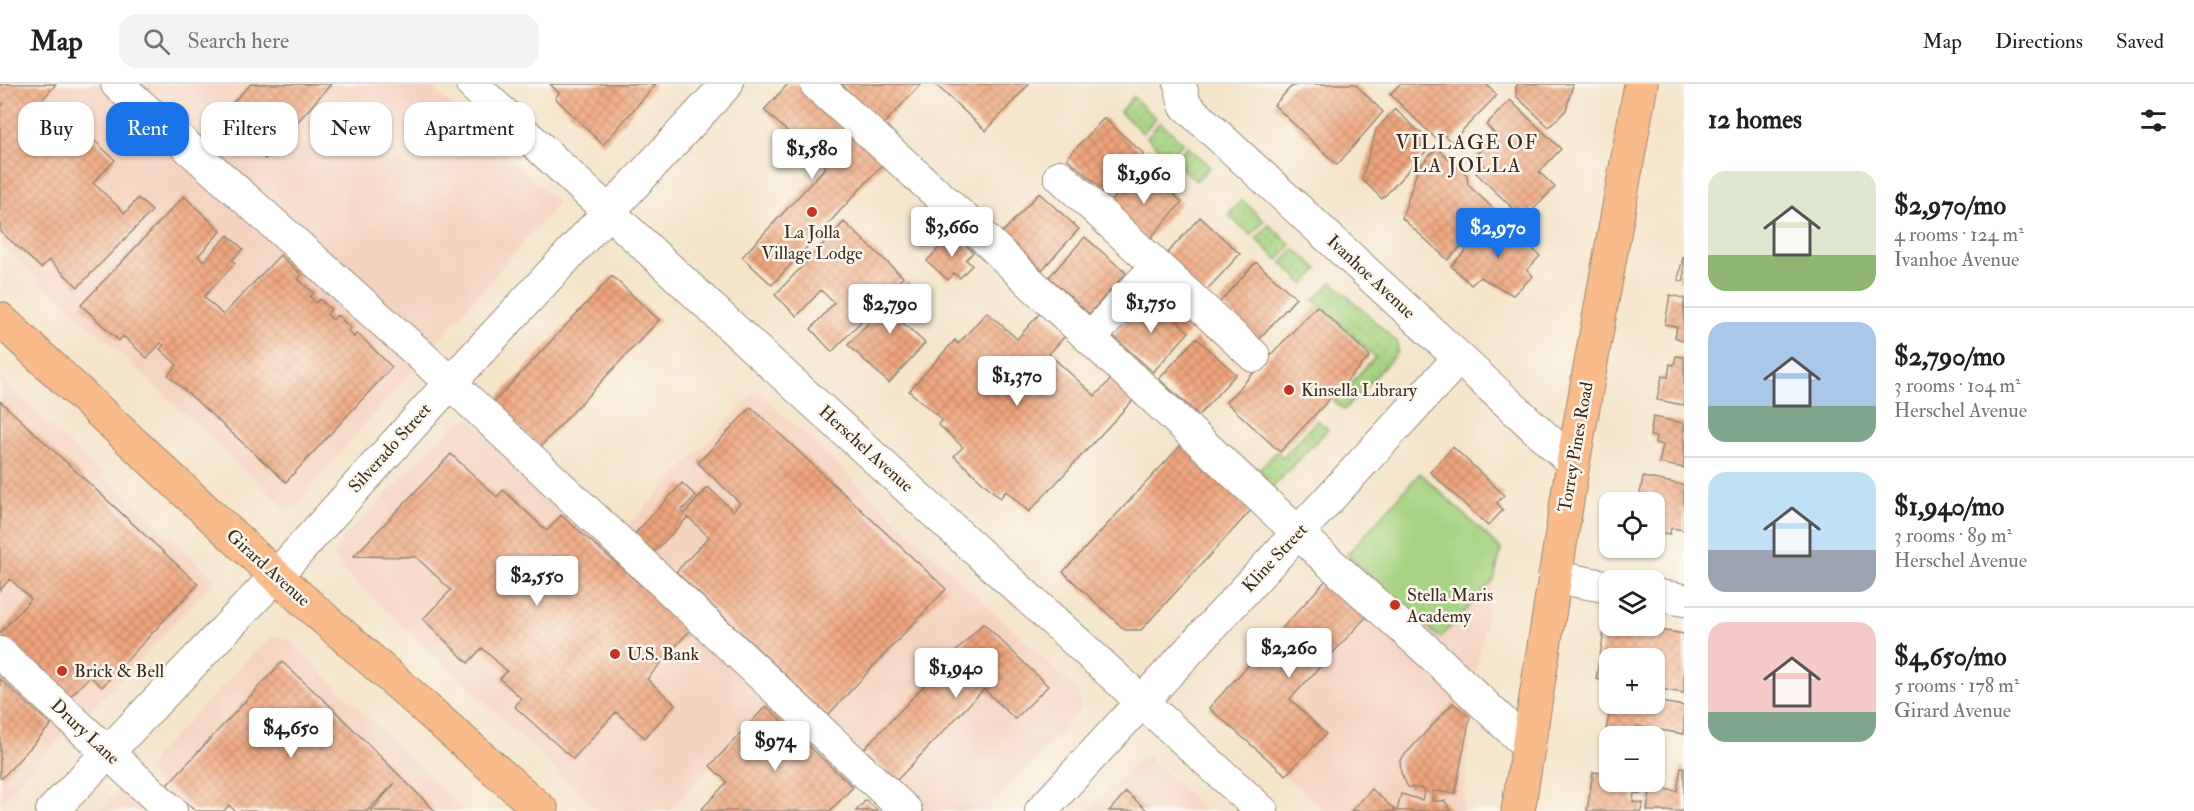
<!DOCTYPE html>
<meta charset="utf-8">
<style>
body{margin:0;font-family:"IM FELL Double Pica",serif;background:#f2f2f2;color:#202124;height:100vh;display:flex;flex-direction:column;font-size:22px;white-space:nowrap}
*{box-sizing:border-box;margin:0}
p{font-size:20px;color:#757577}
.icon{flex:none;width:33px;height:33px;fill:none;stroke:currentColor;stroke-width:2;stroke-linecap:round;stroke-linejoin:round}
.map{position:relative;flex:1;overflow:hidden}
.drawer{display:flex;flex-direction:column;background:#fff;width:510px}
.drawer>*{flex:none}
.guide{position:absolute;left:18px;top:18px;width:570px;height:54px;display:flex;gap:12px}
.fabs{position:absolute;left:1599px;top:408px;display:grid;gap:12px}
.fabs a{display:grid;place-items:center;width:66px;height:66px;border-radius:12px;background:#fff;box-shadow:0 2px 4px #0004;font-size:30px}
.price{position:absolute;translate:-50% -51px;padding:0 14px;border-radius:6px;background:#fff;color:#222;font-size:20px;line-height:39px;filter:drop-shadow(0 2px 3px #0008)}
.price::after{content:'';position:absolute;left:50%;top:36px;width:18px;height:14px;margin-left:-9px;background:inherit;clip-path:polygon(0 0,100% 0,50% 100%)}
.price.selected{background:#1a73e8;color:#fff}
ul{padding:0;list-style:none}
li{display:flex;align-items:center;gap:18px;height:150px;padding:0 24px}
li+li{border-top:2px solid #e0e0e0}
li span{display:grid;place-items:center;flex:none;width:168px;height:120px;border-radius:18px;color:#555}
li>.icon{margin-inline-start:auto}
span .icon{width:72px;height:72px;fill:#fffc;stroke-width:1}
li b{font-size:26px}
h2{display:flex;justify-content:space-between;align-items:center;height:72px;padding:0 24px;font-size:26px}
.tag{padding:0 21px;border-radius:18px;background:#fff;box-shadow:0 2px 4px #0004;font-size:21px;line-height:54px}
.tag.selected{background:#1a73e8;color:#fff}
header{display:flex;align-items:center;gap:36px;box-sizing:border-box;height:84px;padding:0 30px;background:#fff;border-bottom:2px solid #e0e0e0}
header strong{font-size:28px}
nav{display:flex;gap:33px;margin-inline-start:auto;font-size:21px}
.search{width:420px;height:54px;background:#f2f2f2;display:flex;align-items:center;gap:15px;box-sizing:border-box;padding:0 21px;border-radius:18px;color:#757577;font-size:22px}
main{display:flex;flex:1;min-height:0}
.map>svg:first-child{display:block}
.built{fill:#f4d3c1}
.green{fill:url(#green-dots);stroke:#707f50;stroke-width:1.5}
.pitch{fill:#a6d482;stroke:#707f50;stroke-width:1.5}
.building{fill:url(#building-cross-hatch)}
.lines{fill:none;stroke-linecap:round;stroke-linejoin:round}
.minor-casing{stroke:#988874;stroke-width:34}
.major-casing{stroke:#988874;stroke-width:35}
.minor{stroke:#fff;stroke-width:32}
.major{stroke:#fabb8b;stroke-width:33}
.poi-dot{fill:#c8321e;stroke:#fbf7ec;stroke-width:2}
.labels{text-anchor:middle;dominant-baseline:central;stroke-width:5;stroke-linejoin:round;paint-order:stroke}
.poi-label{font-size:18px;fill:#3b2a1e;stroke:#fbf7ec;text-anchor:start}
.street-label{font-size:18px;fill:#3b2a1e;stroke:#fbf7ec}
.neighbourhood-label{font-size:20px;letter-spacing:1.5px;fill:#3b2a1e;stroke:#fbf7ec}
</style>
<header>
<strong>Map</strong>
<div class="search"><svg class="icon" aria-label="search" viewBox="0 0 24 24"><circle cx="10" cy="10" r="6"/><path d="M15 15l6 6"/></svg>Search here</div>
<nav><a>Map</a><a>Directions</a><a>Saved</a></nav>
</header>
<main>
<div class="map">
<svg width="1684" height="727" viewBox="0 0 1684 727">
<defs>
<pattern id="green-dots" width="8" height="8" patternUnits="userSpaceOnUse" patternTransform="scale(1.5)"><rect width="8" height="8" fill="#a6d482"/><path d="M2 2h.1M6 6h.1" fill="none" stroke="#90b670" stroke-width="1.8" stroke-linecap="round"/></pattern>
<pattern id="building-cross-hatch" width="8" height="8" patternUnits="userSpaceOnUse" patternTransform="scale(1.5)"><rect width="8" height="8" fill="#f0a57d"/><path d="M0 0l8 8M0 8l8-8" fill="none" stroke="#c48766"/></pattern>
</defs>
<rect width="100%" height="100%" fill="#fbf7ec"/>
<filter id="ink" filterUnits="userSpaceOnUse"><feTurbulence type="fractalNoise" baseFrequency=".0167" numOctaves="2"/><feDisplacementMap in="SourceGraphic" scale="12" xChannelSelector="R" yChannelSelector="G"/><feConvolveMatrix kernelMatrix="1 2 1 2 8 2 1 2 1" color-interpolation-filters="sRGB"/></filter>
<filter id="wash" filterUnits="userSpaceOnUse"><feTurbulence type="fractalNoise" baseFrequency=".008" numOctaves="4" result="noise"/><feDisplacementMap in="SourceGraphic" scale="24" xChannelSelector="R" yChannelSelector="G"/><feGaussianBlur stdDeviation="1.35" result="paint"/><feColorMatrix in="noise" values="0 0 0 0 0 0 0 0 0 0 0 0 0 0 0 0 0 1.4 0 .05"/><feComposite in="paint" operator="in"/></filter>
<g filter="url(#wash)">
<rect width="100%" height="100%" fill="#f4e5cb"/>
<!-- built -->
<path class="built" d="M 0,0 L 428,0 L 558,119 L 289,428 L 121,270 L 0,161 Z
M 0,295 L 215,496 L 88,630 L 0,551 Z
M 757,306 L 1076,605 L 1081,616 L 1081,626 L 987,727 L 919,727 L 623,447 Z
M 470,335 L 773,616 L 669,727 L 598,727 L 504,636 L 342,486 L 334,472 L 342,455 L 457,338 Z
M 1420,389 L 1501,465 L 1476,586 L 1462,727 L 1324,727 L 1209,624 Z
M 274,553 L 289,556 L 463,727 L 183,727 L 148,688 L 155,672 L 257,565 Z
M 0,564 L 78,634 L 0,719 Z
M 1139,673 L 1148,673 L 1206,727 L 1089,727 Z
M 127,697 L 166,727 L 98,727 Z"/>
<!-- green -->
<path class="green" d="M 1133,13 L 1156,34 L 1143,49 L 1120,28 Z
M 1160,38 L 1183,59 L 1169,73 L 1147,53 Z
M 1187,62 L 1210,83 L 1196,97 L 1174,77 Z
M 1242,116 L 1264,137 L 1251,151 L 1228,131 Z
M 1269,141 L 1291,161 L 1278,176 L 1256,155 Z
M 1295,165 L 1318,185 L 1304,200 L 1282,179 Z
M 1332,198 L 1397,258 L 1398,268 L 1344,326 L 1334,317 L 1375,273 L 1314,216 Z
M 1317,336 L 1328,345 L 1271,405 L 1255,390 L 1276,368 L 1283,373 Z"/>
<!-- pitch -->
<path class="pitch" d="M 1420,389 L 1501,465 L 1494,496 L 1440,554 L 1347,471 Z"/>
<g id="blocks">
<!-- building -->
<path class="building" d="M 0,0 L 56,0 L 42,16 L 77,49 L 81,44 L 115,76 L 93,99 L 125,129 L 138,114 L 152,127 L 78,203 L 49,176 L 41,184 L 0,147 L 0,23 L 3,20 L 0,17 Z
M 251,0 L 331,0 L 265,75 L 220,32 Z
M 550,0 L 656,0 L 603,61 L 555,14 L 559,9 Z
M 788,0 L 798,0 L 884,79 L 772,201 L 742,173 L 826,83 L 764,26 Z
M 841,0 L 921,0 L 884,40 Z
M 935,0 L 1029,0 L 986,47 Z
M 1300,0 L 1355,0 L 1383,28 L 1337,81 L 1274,21 L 1291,3 Z
M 1400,0 L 1486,0 L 1497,11 L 1451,58 L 1441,48 L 1435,54 L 1390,10 Z
M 1518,0 L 1573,0 L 1566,26 L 1549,43 L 1516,12 L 1516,3 Z
M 1510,16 L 1561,65 L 1539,88 L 1555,103 L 1524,135 L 1476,89 L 1484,81 L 1475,72 L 1495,50 L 1486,41 Z
M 1395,25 L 1425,53 L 1427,66 L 1382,115 L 1362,95 L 1376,46 Z
M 1104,34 L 1144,70 L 1108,110 L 1067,74 Z
M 1437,64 L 1467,91 L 1468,101 L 1495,126 L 1448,176 L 1402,134 L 1418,84 Z
M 1143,82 L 1182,118 L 1146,159 L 1106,123 Z
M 1039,109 L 1079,145 L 1042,186 L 1002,149 Z
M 184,112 L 221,147 L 198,172 L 204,177 L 228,151 L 243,165 L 232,176 L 235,179 L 204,213 L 223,231 L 280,171 L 302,191 L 298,195 L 314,209 L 310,213 L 316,219 L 320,215 L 331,226 L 327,230 L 333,236 L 337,231 L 351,244 L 348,247 L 354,253 L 357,249 L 392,283 L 286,398 L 168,291 L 177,281 L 160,265 L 164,261 L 161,259 L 147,274 L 123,252 L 119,257 L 81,221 Z
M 1498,132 L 1540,172 L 1527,186 L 1533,192 L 1513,211 L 1480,193 L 1471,201 L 1451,182 Z
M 1200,133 L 1240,170 L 1203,210 L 1163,174 Z
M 844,138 L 903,193 L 832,268 L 811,245 L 834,219 L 821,206 L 797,232 L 775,211 Z
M 952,149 L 973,168 L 966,176 L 972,181 L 960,194 L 954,189 L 948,196 L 927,177 Z
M 1085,153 L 1126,189 L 1089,230 L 1049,193 Z
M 1683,173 L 1684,173 L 1684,197 L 1678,196 Z
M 1256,178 L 1296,214 L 1259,255 L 1219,219 Z
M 612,192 L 659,236 L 540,363 L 493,319 Z
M 907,197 L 925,213 L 902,238 L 925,259 L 889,299 L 848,261 Z
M 1150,211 L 1189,248 L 1153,288 L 1113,252 Z
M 1670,211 L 1684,214 L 1684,257 L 1675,253 L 1677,243 L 1665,240 Z
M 1317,222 L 1370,272 L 1280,368 L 1226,318 Z
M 987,228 L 1017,255 L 1041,228 L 1066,251 L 1049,270 L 1095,312 L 1113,293 L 1135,314 L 1029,428 L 1006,407 L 1000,414 L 954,372 L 963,363 L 938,340 L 942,336 L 909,307 L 955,256 L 958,260 Z
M 1196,254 L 1236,290 L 1199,331 L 1159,295 Z
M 1676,272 L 1684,273 L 1684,321 L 1657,316 L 1662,292 L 1668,293 L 1670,280 L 1674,281 Z
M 0,317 L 198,500 L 102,603 L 90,592 L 69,614 L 0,549 L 31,515 L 10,495 L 0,506 Z
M 751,323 L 946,505 L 828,631 L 676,488 L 709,453 L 688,433 L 650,472 L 631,454 L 682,399 L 696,412 L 681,427 L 684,430 L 708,403 L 733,427 L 740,419 L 698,379 Z
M 1653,333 L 1684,339 L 1684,384 L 1659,379 L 1663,361 L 1655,359 L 1656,353 L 1650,352 Z
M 1184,358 L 1255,422 L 1141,546 L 1125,546 L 1063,488 Z
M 1453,363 L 1504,411 L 1497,419 L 1503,426 L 1488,442 L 1430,388 Z
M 451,370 L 497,413 L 503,406 L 547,447 L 561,431 L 691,545 L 647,595 L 675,620 L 645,654 L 616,628 L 573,675 L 515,623 L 521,614 L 500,595 L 507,587 L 482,564 L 468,579 L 423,535 L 451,506 L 416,473 L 354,472 Z
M 1643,393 L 1684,401 L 1684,446 L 1671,444 L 1670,450 L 1654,447 L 1654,418 L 1641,418 L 1641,417 L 1639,416 Z
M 1328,494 L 1368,531 L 1290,615 L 1326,650 L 1286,691 L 1209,624 Z
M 1606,537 L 1610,538 L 1610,542 L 1633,542 L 1684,550 L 1684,609 L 1654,604 L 1654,574 L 1610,574 L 1610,597 L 1596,595 Z
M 983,539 L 1048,602 L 1015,635 L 984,605 L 897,696 L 864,665 Z
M 282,578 L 326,618 L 435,727 L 371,727 L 395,699 L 367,727 L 235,727 L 229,721 L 224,727 L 195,727 L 167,701 Z
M 0,595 L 51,641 L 2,694 L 0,694 Z
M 1654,617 L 1684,622 L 1684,650 L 1637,642 L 1636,652 L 1610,652 L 1610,658 L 1604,657 L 1611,620 L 1654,620 Z
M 1453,619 L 1470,633 L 1455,709 L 1433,707 L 1432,717 L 1445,717 L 1451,727 L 1397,727 L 1401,710 L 1422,716 L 1425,705 L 1408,703 L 1401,689 L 1400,676 Z
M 766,622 L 853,703 L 830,727 L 700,727 L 727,698 L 710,682 Z
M 1681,683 L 1684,683 L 1684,727 L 1647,727 L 1651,703 L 1677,707 Z
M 1593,688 L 1610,690 L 1610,698 L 1643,698 L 1641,710 L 1634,709 L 1633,718 L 1643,719 L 1641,727 L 1587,727 Z
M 1372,705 L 1396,727 L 1351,727 Z
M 1126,708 L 1148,727 L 1109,727 Z
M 866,716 L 878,727 L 856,727 Z"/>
</g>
</g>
<g filter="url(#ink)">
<use href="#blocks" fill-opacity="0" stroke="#988874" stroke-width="1.5"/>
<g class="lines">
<!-- minor casing -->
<g class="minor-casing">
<path id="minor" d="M 117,0 L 415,266 L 906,727
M 472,0 L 753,263 L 1262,727
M 816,0 L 968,138 L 1033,201 L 1326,475 L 1430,569 L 1529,663
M 1180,0 L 1185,21 L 1573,379
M 1060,92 L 1157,182 L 1090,254
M 1157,182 L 1254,272
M 1554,493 L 1610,503
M 1654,511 L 1684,516
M 0,569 L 171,727
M 52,727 L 276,492 L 450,299 L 727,0
M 1041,727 L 1459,274"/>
</g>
<!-- major casing -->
<g class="major-casing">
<path id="major" d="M 0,235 L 276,492 L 542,727
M 1518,727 L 1573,379 L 1641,0"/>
</g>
<!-- minor -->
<use href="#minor" class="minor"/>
<!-- major -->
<use href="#major" class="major"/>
</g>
</g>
<!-- markers -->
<g class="poi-dot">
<circle cx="812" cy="128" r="6"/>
<circle cx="1289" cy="306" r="6"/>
<circle cx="1395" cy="521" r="6"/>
<circle cx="615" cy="570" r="6"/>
<circle cx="62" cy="587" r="6"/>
</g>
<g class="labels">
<!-- poi labels -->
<g class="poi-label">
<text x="812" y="148" text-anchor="middle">La Jolla<tspan x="812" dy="21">Village Lodge</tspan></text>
<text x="1301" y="306">Kinsella Library</text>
<text x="1407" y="511">Stella Maris<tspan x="1407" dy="21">Academy</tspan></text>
<text x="627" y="570">U.S. Bank</text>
<text x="74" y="587">Brick &amp; Bell</text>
</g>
<!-- street labels -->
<g class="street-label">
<text transform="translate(1371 193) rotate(43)">Ivanhoe Avenue</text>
<text transform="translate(1576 363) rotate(-80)">Torrey Pines Road</text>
<text transform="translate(390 364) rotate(-48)">Silverado Street</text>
<text transform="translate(866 365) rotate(42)">Herschel Avenue</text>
<text transform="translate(1275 474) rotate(-47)">Kline Street</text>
<text transform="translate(268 484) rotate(42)">Girard Avenue</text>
<text transform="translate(85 648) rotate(43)">Drury Lane</text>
</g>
<!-- neighbourhood labels -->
<g class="neighbourhood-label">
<text x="1467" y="58">VILLAGE OF<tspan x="1467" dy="23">LA JOLLA</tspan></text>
</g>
</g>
</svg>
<div class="fabs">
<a><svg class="icon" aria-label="locate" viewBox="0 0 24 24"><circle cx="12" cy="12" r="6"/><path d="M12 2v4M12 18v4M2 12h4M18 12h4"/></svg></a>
<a><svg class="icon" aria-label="layers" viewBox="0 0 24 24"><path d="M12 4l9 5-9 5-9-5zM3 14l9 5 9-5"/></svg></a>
<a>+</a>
<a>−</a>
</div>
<b class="price" style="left:812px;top:96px">$1,580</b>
<b class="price" style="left:1144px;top:121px">$1,960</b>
<b class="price" style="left:952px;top:174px">$3,660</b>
<b class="price selected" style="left:1498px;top:175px">$2,970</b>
<b class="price" style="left:1151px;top:250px">$1,750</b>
<b class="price" style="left:890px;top:251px">$2,790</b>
<b class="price" style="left:1017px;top:323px">$1,370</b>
<b class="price" style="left:537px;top:523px">$2,550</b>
<b class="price" style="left:1289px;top:595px">$2,260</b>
<b class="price" style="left:956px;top:615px">$1,940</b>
<b class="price" style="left:291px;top:675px">$4,650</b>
<b class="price" style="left:775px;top:688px">$974</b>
<div class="guide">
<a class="tag">Buy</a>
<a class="tag selected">Rent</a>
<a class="tag">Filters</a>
<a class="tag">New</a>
<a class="tag">Apartment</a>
</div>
</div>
<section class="drawer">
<h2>12 homes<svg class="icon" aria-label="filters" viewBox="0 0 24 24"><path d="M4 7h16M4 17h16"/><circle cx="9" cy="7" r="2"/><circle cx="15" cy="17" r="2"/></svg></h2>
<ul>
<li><span style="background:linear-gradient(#dfe7d0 70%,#8fb573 0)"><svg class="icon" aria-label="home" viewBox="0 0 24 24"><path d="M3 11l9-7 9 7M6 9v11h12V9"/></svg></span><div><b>$2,970/mo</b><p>4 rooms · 124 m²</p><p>Ivanhoe Avenue</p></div></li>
<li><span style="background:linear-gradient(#a9c7e8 70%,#7fa58c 0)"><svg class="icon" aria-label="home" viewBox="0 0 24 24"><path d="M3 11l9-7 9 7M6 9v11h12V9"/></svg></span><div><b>$2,790/mo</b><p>3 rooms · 104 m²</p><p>Herschel Avenue</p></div></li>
<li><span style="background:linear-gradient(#bfe0f5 65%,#9aa5b1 0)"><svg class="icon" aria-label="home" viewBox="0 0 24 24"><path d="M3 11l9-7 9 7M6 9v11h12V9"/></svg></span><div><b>$1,940/mo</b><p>3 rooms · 89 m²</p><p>Herschel Avenue</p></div></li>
<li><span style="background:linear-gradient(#f6c9c9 75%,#7fa58c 0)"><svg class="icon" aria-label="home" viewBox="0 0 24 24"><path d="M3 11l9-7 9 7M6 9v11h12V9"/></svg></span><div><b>$4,650/mo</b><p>5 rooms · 178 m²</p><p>Girard Avenue</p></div></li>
</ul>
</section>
</main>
